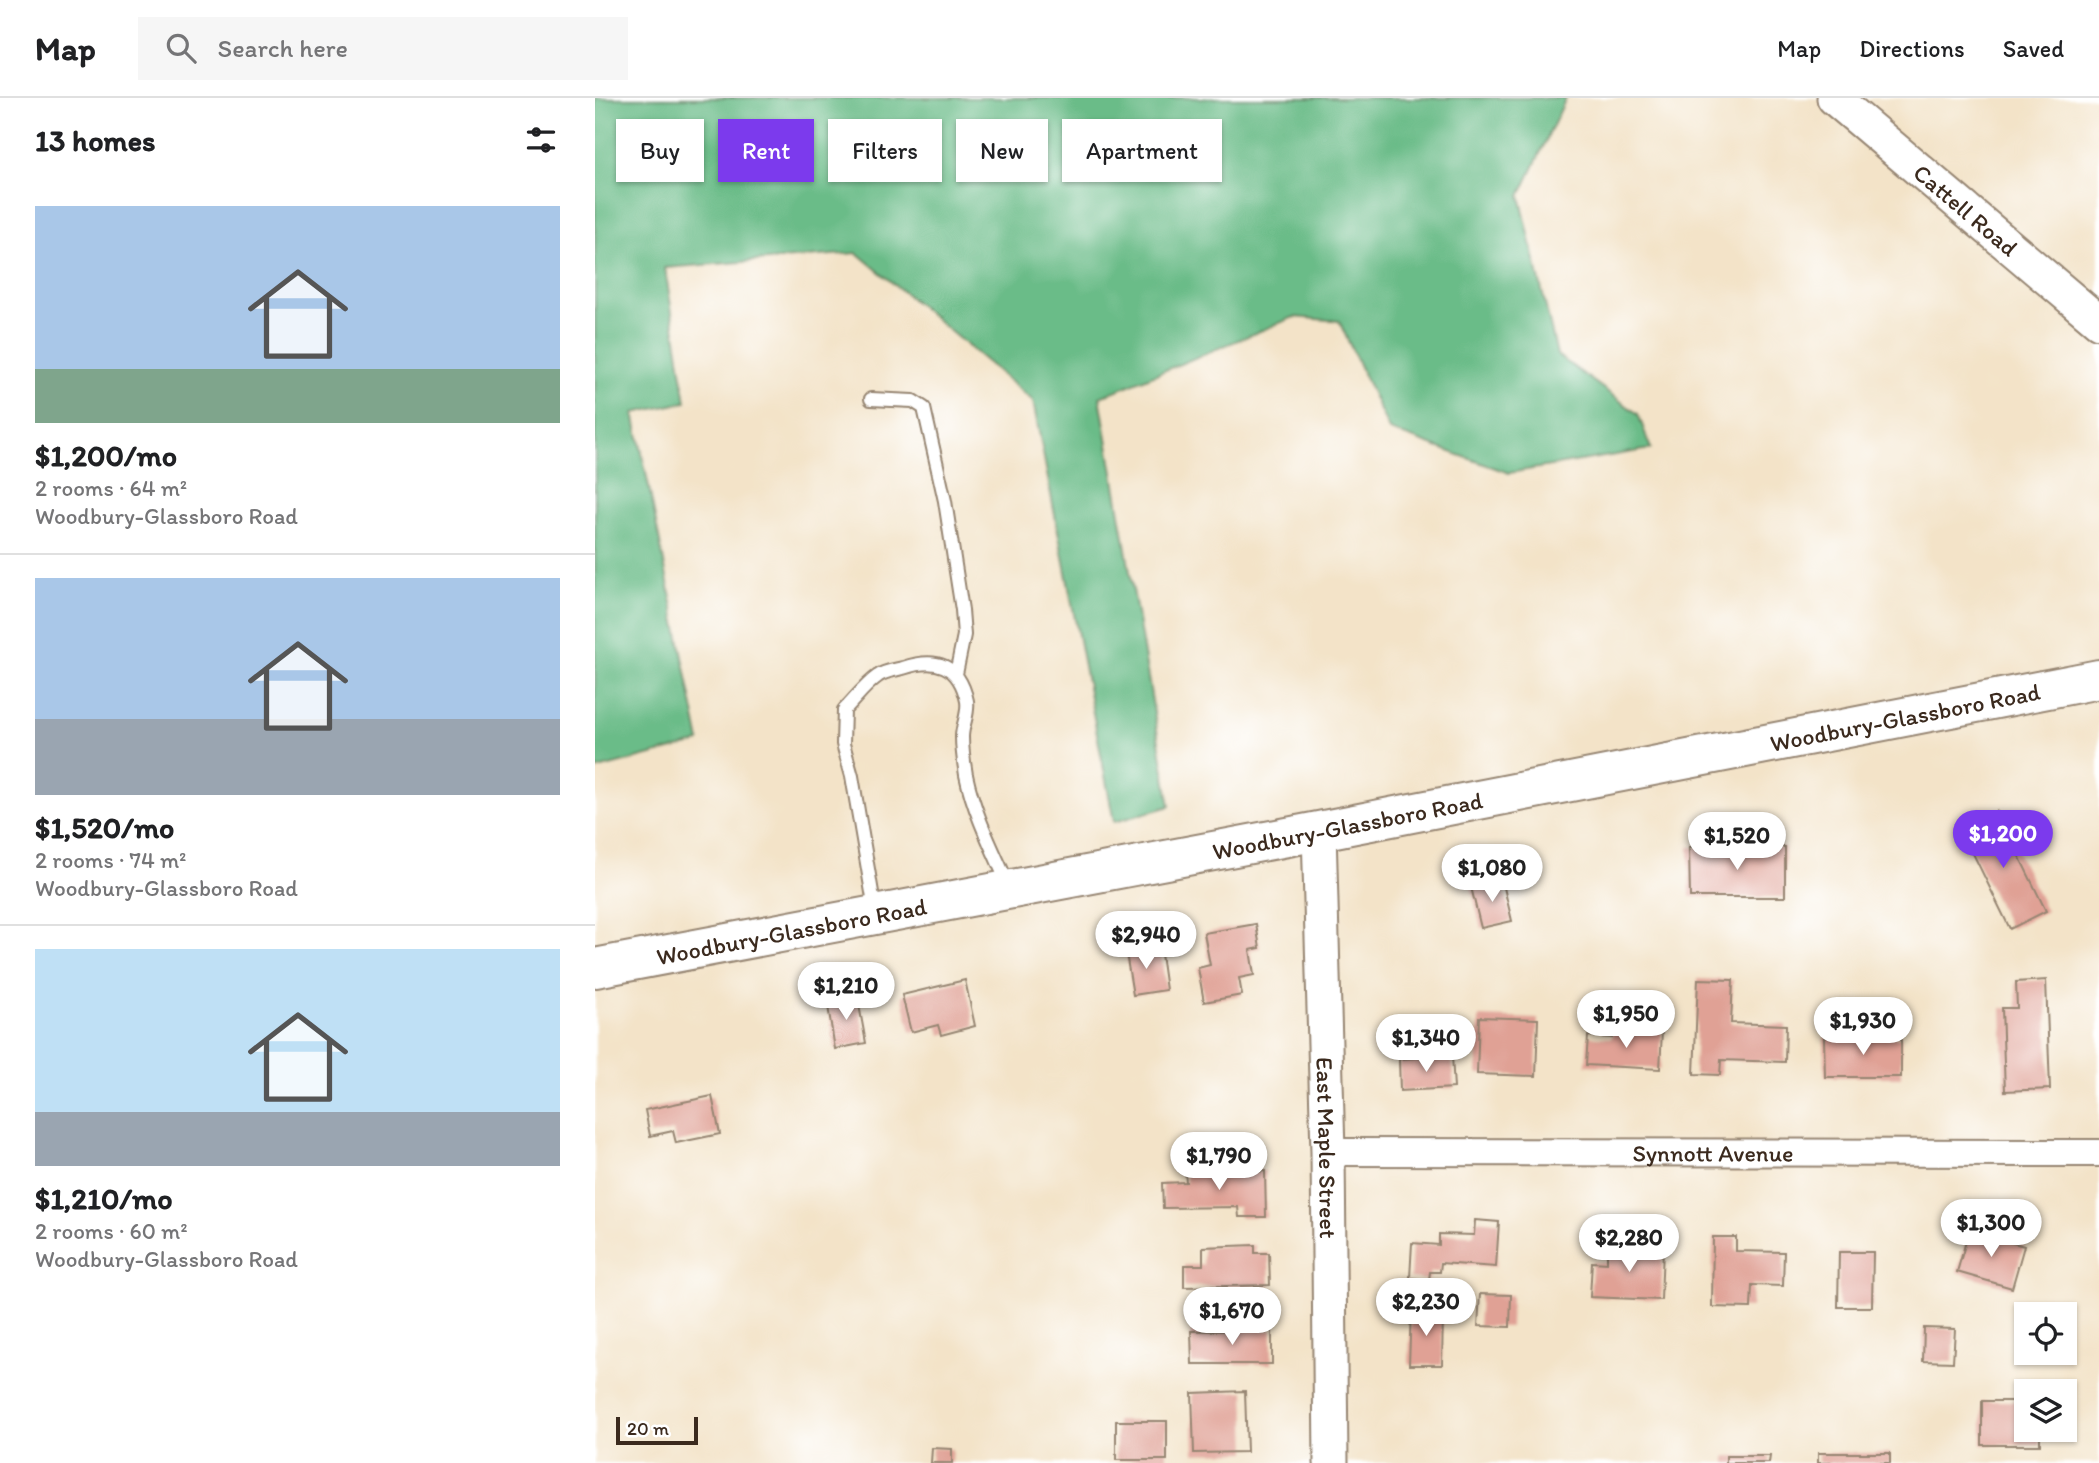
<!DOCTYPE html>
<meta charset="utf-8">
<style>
body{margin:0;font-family:Itim,sans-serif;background:#f6f6f6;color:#202124;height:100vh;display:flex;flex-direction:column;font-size:26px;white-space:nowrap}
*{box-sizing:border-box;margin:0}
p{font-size:23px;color:#757577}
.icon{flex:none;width:38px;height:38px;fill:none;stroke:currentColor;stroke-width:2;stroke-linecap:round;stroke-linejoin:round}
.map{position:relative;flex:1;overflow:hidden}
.sheet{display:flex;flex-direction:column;background:#fff;width:595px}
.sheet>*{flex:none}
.hud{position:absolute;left:21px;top:21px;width:665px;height:63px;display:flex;gap:14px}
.buttons{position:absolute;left:1419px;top:1204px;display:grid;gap:14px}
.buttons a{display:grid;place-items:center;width:63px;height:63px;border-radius:0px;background:#fff;box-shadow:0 2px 5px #0004;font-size:35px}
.scale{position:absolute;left:21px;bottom:18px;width:82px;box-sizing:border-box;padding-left:7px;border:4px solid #3b2a1e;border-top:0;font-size:19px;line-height:24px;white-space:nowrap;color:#3b2a1e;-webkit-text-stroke:5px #fff;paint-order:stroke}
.price{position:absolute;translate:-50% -60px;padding:0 16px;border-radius:24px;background:#fff;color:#222;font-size:23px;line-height:46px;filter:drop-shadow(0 2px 4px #0008)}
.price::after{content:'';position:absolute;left:50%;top:42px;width:21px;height:16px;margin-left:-10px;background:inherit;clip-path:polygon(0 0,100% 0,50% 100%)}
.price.selected{background:#7c3aed;color:#fff}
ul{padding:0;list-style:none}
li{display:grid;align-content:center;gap:14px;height:371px;padding:0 35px}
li+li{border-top:2px solid #e0e0e0}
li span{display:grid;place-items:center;height:217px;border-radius:0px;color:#555}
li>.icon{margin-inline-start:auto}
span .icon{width:126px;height:126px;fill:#fffc;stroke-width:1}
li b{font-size:30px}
h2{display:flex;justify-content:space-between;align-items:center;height:84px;padding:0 35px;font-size:30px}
.tag{padding:0 24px;border-radius:0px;background:#fff;box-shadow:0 2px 5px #0004;font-size:24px;line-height:63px}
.tag.selected{background:#7c3aed;color:#fff}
header{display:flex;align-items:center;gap:42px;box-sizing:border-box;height:98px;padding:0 35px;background:#fff;border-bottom:2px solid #e0e0e0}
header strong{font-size:33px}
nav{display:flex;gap:38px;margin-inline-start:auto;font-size:24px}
.search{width:490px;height:63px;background:#f6f6f6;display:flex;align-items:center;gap:18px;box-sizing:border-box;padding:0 24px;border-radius:0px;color:#757577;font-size:26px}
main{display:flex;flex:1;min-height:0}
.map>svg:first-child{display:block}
.forest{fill:#6abc88;stroke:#527353;stroke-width:2}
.building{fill:#e0a195}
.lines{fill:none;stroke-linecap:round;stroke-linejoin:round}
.service-casing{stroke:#978673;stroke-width:16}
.minor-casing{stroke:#978673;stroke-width:30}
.tertiary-casing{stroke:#978673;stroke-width:37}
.primary-casing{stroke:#978673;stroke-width:42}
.service{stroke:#fff;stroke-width:12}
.minor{stroke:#fff;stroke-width:26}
.tertiary{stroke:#fff;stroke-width:33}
.primary{stroke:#fff;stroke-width:38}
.labels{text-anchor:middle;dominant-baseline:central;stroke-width:7;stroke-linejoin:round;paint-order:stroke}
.street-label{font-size:24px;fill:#3b2a1e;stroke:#fff}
</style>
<header>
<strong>Map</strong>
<div class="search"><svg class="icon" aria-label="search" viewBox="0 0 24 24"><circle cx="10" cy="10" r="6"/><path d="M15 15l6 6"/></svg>Search here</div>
<nav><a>Map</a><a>Directions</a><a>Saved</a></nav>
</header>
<main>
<section class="sheet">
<h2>13 homes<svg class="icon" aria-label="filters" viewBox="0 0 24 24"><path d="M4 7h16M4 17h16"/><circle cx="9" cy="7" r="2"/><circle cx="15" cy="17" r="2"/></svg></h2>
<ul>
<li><span style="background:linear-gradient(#a9c7e8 75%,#7fa58c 0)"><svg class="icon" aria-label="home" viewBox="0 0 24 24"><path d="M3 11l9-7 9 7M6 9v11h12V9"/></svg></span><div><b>$1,200/mo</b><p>2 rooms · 64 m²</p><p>Woodbury-Glassboro Road</p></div></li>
<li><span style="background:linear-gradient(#a9c7e8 65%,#9aa5b1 0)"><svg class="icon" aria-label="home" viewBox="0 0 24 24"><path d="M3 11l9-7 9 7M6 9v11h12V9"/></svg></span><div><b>$1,520/mo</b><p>2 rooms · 74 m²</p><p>Woodbury-Glassboro Road</p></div></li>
<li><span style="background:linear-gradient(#bfe0f5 75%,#9aa5b1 0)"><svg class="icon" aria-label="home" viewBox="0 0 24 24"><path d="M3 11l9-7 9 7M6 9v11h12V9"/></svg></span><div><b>$1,210/mo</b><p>2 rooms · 60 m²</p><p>Woodbury-Glassboro Road</p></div></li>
</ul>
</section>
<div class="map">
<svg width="1504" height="1365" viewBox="0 0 1504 1365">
<rect width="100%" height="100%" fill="#fff"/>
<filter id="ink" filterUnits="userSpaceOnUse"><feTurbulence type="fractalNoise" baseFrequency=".0143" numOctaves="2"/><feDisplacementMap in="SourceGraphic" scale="14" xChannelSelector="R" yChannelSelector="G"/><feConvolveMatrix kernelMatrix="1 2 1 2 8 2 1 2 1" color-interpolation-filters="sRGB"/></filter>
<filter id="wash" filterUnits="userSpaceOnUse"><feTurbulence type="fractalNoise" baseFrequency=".00686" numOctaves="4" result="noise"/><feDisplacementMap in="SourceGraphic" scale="28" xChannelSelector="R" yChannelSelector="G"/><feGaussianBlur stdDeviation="1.57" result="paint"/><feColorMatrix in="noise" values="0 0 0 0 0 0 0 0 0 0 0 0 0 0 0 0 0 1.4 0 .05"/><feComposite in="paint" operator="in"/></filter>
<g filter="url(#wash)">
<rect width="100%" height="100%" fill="#f3e3c8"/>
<!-- forest -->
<path class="forest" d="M 0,0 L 971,0 L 925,98 L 962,257 L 1043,316 L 1056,351 L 914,375 L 794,332 L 744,223 L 699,219 L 505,299 L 575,708 L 519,724 L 438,303 L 262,155 L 70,170 L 91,304 L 39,315 L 105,644 L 0,672 Z"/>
<g id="blocks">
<!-- building -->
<path class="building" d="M 1402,713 L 1451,813 L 1415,831 L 1366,731 Z
M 1094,749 L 1190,749 L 1190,799 L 1095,799 Z
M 907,781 L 917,823 L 886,830 L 876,789 Z
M 661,826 L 665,850 L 655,852 L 659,877 L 644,880 L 647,897 L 609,904 L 603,870 L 615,867 L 609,835 Z
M 565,849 L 571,892 L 538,897 L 531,855 Z
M 1103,881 L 1138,882 L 1136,925 L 1191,927 L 1190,964 L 1126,962 L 1125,977 L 1099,976 Z
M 370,882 L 380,928 L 346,937 L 343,927 L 316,934 L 307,897 Z
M 1451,882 L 1455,991 L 1410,993 L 1407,910 L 1422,910 L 1421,884 Z
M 262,896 L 271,945 L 240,951 L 232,902 Z
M 884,919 L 943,921 L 941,978 L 882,976 Z
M 1017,931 L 1067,933 L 1065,971 L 991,967 L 993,938 L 1017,940 Z
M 1229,939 L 1306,939 L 1306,979 L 1230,979 Z
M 857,958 L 859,990 L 805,993 L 804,961 Z
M 117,998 L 125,1036 L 81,1045 L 78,1033 L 55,1038 L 50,1012 Z
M 670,1073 L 671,1119 L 644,1119 L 643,1109 L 568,1110 L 567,1085 L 591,1084 L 590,1074 Z
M 880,1122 L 904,1124 L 901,1169 L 846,1165 L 845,1174 L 835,1174 L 834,1182 L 815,1180 L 817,1145 L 844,1147 L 844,1136 L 879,1137 Z
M 1374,1133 L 1429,1148 L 1417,1190 L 1362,1174 Z
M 1118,1139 L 1141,1139 L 1141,1153 L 1189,1154 L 1188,1188 L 1157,1187 L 1156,1210 L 1117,1209 Z
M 660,1147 L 660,1155 L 674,1155 L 675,1187 L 589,1189 L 589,1167 L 608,1167 L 608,1149 Z
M 1012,1148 L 1068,1150 L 1066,1202 L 995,1199 L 997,1164 L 1012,1165 Z
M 1244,1154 L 1278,1154 L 1277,1209 L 1243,1209 Z
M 885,1196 L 916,1197 L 915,1229 L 883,1228 Z
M 816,1212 L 848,1213 L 847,1267 L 814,1267 Z
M 1329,1230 L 1360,1231 L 1358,1264 L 1328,1263 Z
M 677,1232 L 677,1266 L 597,1266 L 596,1233 Z
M 650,1293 L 652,1354 L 599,1355 L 597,1295 Z
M 1387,1303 L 1432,1303 L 1432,1332 L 1445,1332 L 1445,1347 L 1387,1347 Z
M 521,1323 L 572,1323 L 572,1362 L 521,1362 Z
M 337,1350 L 357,1351 L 357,1365 L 336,1365 Z
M 1223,1355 L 1295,1355 L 1295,1365 L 1223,1365 Z
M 1131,1358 L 1175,1358 L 1174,1365 L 1131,1365 Z"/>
</g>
</g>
<g filter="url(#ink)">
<use href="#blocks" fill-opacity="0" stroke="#978673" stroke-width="2"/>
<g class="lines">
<!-- service casing -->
<g class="service-casing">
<path id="service" d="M 276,301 L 318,303 L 329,310 L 350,403 L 367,512 L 369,537 L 361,576
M 280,812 L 257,678 L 248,646 L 249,612 C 260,601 270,587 283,578 C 289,573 300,572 308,570 C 341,559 364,566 372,603 C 374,616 367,627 367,639 C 367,651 369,665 371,677 C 379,715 397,750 413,786"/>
</g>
<!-- minor casing -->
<g class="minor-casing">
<g id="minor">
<path id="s1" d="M 733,1054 L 1504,1055"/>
</g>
</g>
<!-- tertiary casing -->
<g class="tertiary-casing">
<g id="tertiary">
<path id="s2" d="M 1239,0 L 1504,224"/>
<path id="s3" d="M 724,733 L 733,1054 L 736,1365"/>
</g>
</g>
<!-- primary casing -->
<g class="primary-casing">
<g id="primary">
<path id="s4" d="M 0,870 L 724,733 L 1504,581"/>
</g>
</g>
<!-- service -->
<use href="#service" class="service"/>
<!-- minor -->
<use href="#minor" class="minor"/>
<!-- tertiary -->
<use href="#tertiary" class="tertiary"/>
<!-- primary -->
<use href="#primary" class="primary"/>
</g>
</g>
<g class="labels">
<!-- street labels -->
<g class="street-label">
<text stroke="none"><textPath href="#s2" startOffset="173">Cattell Road</textPath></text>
<text stroke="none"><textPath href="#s4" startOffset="1334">Woodbury-Glassboro Road</textPath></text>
<text stroke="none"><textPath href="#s4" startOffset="766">Woodbury-Glassboro Road</textPath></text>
<text stroke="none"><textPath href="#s4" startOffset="200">Woodbury-Glassboro Road</textPath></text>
<text stroke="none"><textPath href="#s3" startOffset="317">East Maple Street</textPath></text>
<text stroke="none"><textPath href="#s1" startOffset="385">Synnott Avenue</textPath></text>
</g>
</g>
</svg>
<div class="buttons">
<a><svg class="icon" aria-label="locate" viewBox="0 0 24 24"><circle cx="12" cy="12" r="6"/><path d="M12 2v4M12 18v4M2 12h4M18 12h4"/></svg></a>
<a><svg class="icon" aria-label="layers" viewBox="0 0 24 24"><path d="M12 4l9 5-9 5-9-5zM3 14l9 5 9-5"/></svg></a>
</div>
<div class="scale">20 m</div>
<b class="price selected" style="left:1408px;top:772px">$1,200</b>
<b class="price" style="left:1142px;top:774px">$1,520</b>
<b class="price" style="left:897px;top:806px">$1,080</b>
<b class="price" style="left:551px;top:873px">$2,940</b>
<b class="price" style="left:251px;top:924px">$1,210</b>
<b class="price" style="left:1031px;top:952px">$1,950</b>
<b class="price" style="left:1268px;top:959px">$1,930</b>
<b class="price" style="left:831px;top:976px">$1,340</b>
<b class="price" style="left:624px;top:1094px">$1,790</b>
<b class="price" style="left:1396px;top:1161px">$1,300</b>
<b class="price" style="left:1034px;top:1176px">$2,280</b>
<b class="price" style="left:831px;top:1240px">$2,230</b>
<b class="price" style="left:637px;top:1249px">$1,670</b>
<div class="hud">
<a class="tag">Buy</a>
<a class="tag selected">Rent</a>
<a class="tag">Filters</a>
<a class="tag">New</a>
<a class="tag">Apartment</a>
</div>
</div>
</main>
